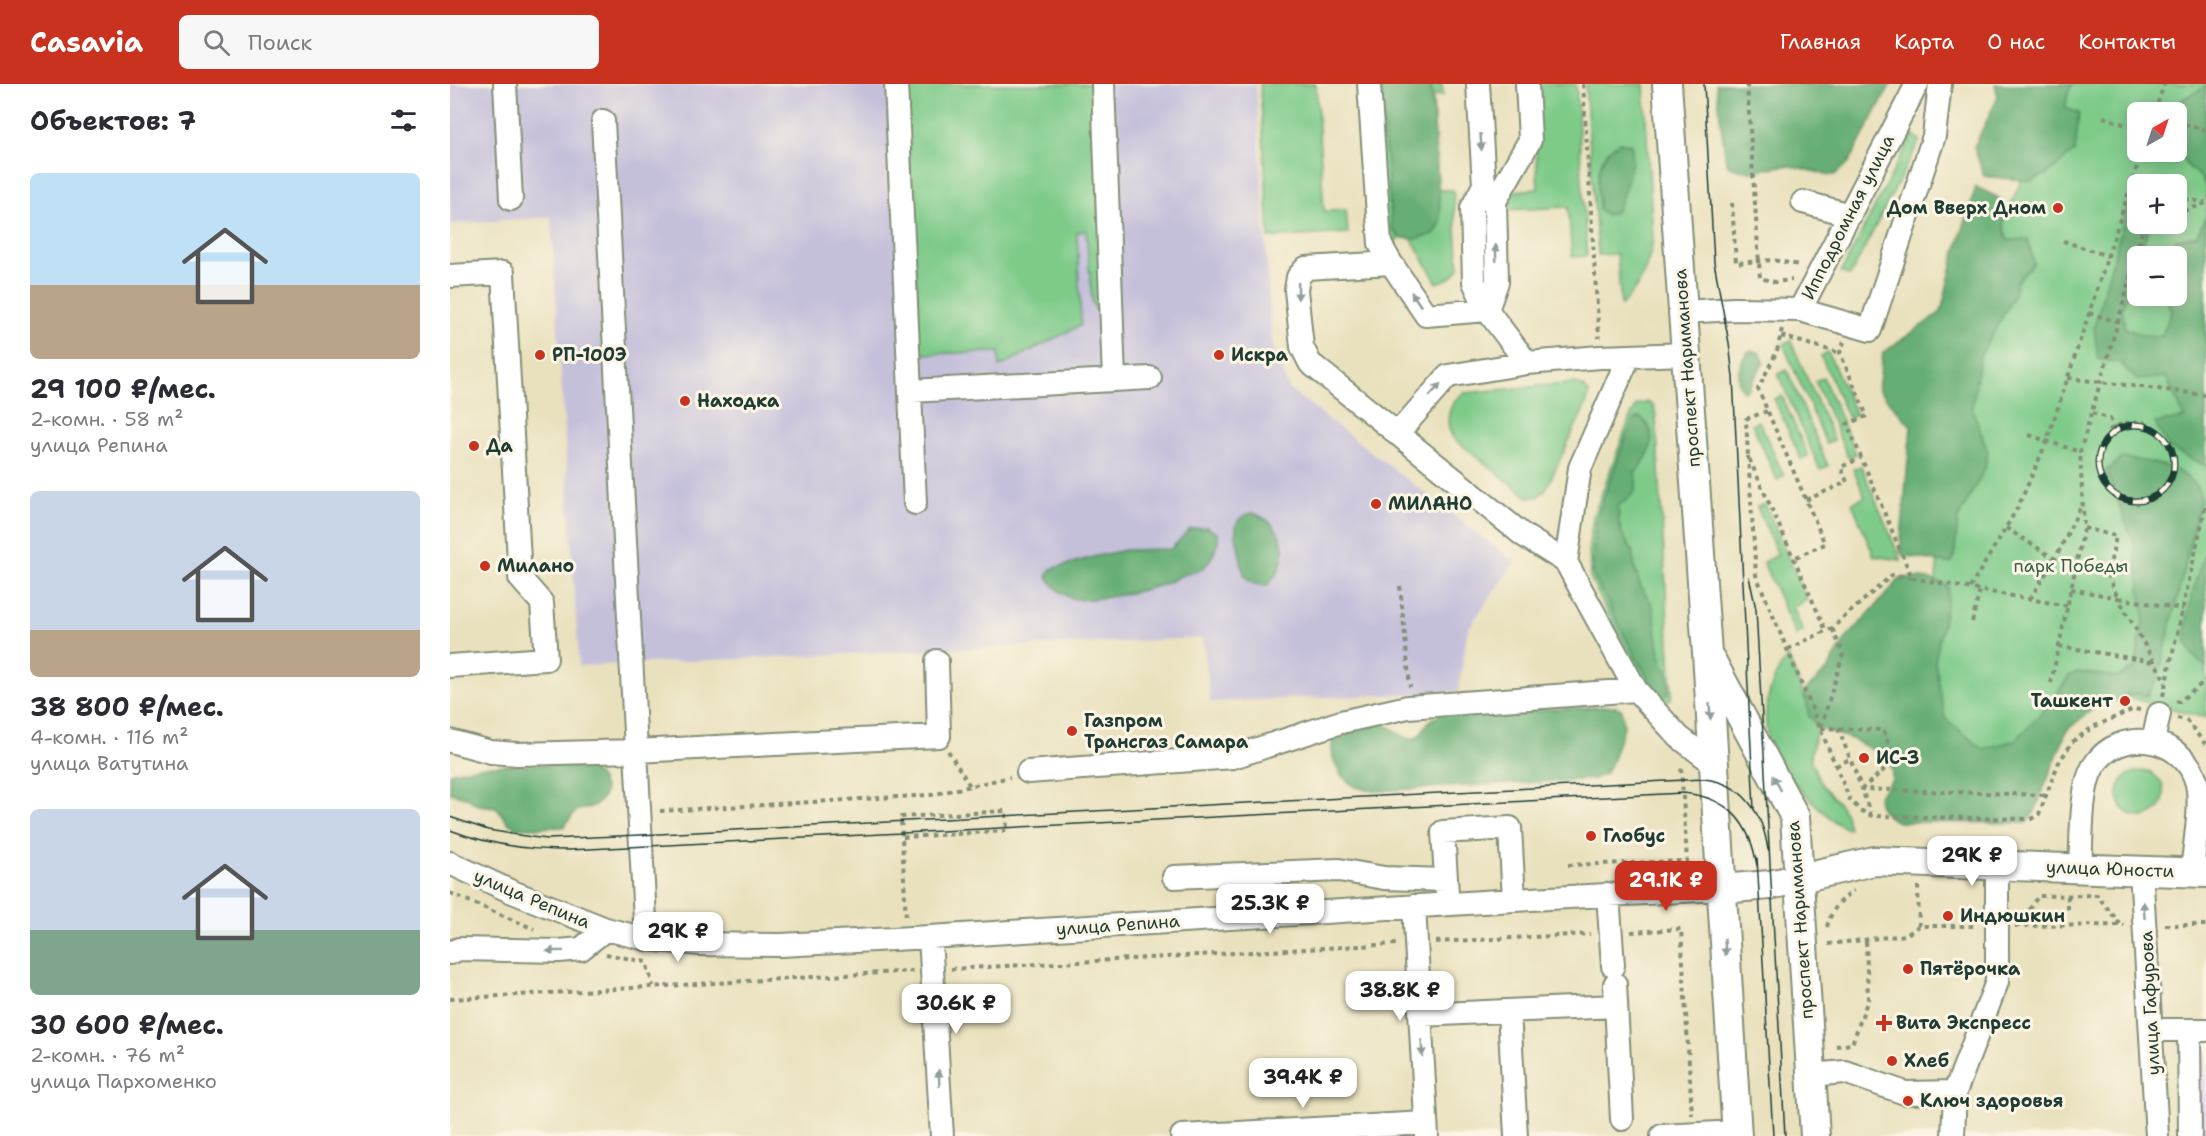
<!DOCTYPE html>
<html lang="ru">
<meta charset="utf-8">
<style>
body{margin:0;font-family:"Shantell Sans",sans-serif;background:#f7f7f7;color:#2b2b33;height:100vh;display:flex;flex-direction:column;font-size:22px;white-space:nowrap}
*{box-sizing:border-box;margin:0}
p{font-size:20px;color:#7c7c81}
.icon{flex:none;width:33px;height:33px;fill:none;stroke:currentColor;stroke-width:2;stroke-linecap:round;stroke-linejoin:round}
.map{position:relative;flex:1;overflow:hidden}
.sheet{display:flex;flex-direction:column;background:#fff;width:450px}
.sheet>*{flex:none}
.needle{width:39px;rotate:39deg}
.fabs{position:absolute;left:1677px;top:18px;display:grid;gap:12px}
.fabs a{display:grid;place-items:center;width:60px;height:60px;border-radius:9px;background:#fff;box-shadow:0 3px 15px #0003;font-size:30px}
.price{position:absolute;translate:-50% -51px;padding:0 14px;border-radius:12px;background:#fff;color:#222;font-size:20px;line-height:39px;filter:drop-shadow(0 2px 3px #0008)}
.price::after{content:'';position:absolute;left:50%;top:36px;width:18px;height:14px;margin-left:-9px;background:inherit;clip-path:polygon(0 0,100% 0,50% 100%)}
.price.current{background:#c8321e;color:#fff}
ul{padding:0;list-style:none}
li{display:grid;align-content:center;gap:12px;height:318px;padding:0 30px}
li span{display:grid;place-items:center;height:186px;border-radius:9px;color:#555}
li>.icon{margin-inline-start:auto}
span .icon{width:108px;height:108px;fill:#fffc;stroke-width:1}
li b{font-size:26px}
h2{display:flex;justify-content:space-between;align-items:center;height:72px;padding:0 30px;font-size:26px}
header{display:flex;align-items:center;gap:36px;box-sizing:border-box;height:84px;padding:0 30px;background:#c8321e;color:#fff}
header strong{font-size:28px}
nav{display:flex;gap:33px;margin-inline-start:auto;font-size:21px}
.search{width:420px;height:54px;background:#f7f7f7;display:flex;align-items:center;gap:15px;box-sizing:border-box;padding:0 21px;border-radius:9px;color:#7c7c81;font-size:22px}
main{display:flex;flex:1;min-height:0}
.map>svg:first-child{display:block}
.built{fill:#e2d4f3}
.industrial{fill:#c5c0da}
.green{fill:#7dca89;stroke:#4e845e;stroke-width:1.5;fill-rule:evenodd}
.forest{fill:#66ae75;stroke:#427654;stroke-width:1.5}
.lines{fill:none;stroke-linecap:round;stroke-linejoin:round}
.minor-casing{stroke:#848f78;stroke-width:26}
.major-casing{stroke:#848f78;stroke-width:32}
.path{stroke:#848f78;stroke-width:4;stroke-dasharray:4.5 4.5;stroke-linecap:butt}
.minor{stroke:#fff;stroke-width:22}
.major{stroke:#fff;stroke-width:28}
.tram{stroke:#1f3d34;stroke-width:1.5}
.rail-casing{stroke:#1f3d34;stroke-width:7}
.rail{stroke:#fcf5e5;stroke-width:4.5;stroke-dasharray:14;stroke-linecap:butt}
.oneway{fill:#8f9e9a}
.poi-dot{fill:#c8321e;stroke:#fcf5e5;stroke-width:2}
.labels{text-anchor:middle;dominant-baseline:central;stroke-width:6;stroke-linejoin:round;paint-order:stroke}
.poi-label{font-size:18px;font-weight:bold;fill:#1f3d34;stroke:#fcf5e5;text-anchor:start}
.street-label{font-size:18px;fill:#1f3d34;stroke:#fcf5e5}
.park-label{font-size:18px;fill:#366049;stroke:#fcf5e5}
</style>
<header>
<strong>Casavia</strong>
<div class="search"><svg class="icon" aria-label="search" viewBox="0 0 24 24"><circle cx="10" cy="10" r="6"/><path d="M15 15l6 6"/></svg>Поиск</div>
<nav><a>Главная</a><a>Карта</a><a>О нас</a><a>Контакты</a></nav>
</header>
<main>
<section class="sheet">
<h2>Объектов: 7<svg class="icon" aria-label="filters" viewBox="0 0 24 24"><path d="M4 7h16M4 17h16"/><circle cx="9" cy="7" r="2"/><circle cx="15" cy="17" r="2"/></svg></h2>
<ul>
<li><span style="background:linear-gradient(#bfe0f5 60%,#b9a48a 0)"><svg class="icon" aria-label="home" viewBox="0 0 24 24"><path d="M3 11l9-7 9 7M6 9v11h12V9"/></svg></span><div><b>29 100 ₽/мес.</b><p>2-комн. · 58 m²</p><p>улица Репина</p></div></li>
<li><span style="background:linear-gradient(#c9d6e8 75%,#b9a48a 0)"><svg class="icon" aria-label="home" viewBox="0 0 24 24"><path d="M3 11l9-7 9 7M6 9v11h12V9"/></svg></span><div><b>38 800 ₽/мес.</b><p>4-комн. · 116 m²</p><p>улица Ватутина</p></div></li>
<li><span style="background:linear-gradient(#c9d6e8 65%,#7fa58c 0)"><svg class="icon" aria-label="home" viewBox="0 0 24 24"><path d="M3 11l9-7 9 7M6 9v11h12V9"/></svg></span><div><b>30 600 ₽/мес.</b><p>2-комн. · 76 m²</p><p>улица Пархоменко</p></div></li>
</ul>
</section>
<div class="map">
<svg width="1756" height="1052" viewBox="0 0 1756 1052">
<rect width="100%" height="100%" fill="#fcf5e5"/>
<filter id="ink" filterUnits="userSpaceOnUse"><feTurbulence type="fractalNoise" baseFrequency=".0167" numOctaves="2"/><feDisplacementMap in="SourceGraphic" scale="12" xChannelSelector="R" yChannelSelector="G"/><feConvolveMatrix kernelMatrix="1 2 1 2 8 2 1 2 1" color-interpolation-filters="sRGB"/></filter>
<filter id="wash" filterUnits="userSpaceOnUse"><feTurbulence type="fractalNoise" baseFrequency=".008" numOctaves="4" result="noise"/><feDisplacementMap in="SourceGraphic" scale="24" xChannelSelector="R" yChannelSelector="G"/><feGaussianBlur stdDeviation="1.35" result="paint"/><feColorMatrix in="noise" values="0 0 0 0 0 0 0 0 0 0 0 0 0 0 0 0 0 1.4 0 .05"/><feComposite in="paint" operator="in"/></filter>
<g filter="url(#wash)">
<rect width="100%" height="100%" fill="#e9e1bd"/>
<!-- built -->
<path class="built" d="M 1729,957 L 1756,957 L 1756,1052 L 1731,1052 Z"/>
<!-- industrial -->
<path class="industrial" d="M 0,0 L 806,0 L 822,260 L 839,305 L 1065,478 L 1018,545 L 1008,608 L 760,618 L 753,554 L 129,582 L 101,133 L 0,140 Z"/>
<!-- green -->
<path class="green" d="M 455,0 L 644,0 L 657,225 L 646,227 L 642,217 L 636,147 L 627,148 L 631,241 L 549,283 L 549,268 L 470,270 Z
M 810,0 L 866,0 L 874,127 L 896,126 L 898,149 L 819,154 Z
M 923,0 L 992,0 L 993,11 L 983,12 L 987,106 L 1003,106 L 1009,184 L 1002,193 L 987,199 L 959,150 L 943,158 L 933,148 Z
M 1086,0 L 1126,0 L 1137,172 L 1122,173 L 1118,123 L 1056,126 L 1064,107 L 1088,105 L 1083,8 Z
M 1135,0 L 1194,0 L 1203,155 C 1199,181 1190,204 1171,222 L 1167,170 L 1148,171 Z
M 1612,0 L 1756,0 L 1756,634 L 1670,611 L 1642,623 L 1615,645 L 1469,688 L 1508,246 ZM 1688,28 L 1726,28 L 1726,68 L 1688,68 ZM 1688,100 L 1726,100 L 1726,140 L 1688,140 ZM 1688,172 L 1726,172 L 1726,212 L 1688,212 Z
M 1462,51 L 1470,56 L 1400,192 L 1391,188 Z
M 1341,257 L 1384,356 L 1376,359 L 1333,260 Z
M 1378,268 L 1406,331 L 1398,334 L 1371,272 Z
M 1337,286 L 1378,382 L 1370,386 L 1328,290 Z
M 1373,293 L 1406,370 L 1398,373 L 1365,297 Z
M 1123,299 L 1134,303 L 1139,309 L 1137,318 L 1097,403 C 1091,411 1089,415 1078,413 L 1003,354 C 994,338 998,319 1014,309 Z
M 1332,312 L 1358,372 L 1351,375 L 1324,315 Z
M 1198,318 L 1204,323 L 1206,333 L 1222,608 L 1221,615 L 1213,618 L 1207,616 L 1200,608 L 1158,530 L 1140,493 L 1139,460 L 1143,433 L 1179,336 L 1187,321 Z
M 1309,337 L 1334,392 L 1327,396 L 1302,340 Z
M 1411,382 L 1451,476 L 1424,472 L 1402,419 L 1415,413 L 1403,385 Z
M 1315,420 L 1357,516 L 1343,523 L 1353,547 L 1346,551 L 1313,478 L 1328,471 L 1307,423 Z
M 1338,572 L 1367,645 L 1361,670 L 1361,678 L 1372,701 L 1390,721 L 1396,730 L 1399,745 C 1387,742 1375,729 1366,721 C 1350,705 1324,681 1319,659 C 1311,629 1319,596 1338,572 Z
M1668 710a23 23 0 1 1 46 0a23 23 0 1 1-46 0Z"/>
<!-- forest -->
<path class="forest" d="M 930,0 L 981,0 L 991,139 L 984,150 L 965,155 L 950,154 L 942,145 Z
M 1266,0 L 1441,0 L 1398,80 L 1384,91 C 1369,91 1354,83 1338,82 C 1317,81 1293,96 1276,79 Z
M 1545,0 L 1623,0 L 1619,6 L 1615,24 L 1629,29 L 1625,67 L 1595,91 L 1581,97 L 1534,92 L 1524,63 L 1548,13 Z
M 1756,2 L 1756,104 C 1752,88 1741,89 1733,76 C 1727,66 1722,27 1728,19 C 1734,12 1749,8 1756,2 Z
M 1170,58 L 1181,61 C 1186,78 1173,111 1166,128 L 1156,131 L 1149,125 C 1147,99 1144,72 1170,58 Z
M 1526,103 L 1549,114 L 1557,156 L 1578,155 L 1584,179 L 1567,197 L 1562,215 L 1530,273 L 1522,324 L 1538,368 L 1535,384 L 1508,435 L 1504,475 L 1501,479 L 1496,479 L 1452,471 L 1450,466 L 1461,342 L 1428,305 L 1433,269 L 1491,228 L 1503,177 Z
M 1686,114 L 1688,140 L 1700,140 L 1672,224 L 1675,244 L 1691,251 L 1712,252 L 1721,227 L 1716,212 L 1726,212 L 1726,172 L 1718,172 L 1726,155 L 1747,151 L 1756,132 L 1756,382 L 1719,364 L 1705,339 L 1735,334 L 1716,293 L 1687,296 L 1670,279 L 1648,275 L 1644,243 L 1678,122 Z
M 1301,266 L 1310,269 L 1314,278 L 1298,305 L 1293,307 C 1283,296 1290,273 1301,266 Z
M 1189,333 C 1212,347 1199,374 1185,389 C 1189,409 1183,411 1168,422 L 1169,437 L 1172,450 L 1182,466 L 1185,485 L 1191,503 L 1203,522 L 1210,572 L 1218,590 L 1219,607 L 1217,611 L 1210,612 L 1189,579 L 1143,491 L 1143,461 L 1147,432 L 1177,350 L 1184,336 Z
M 1672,374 C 1700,378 1743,382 1751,414 L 1708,595 L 1697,612 L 1683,610 L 1645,623 L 1617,646 L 1584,729 L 1575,739 L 1448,738 C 1436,732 1429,726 1428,712 L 1442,696 L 1442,684 L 1423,666 L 1402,655 L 1371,645 L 1359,632 L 1355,607 L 1378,585 L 1395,556 L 1450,495 C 1462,491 1487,495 1498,503 L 1498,513 L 1485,578 L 1495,634 L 1533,665 L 1566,656 L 1601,618 L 1620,591 L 1628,588 L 1667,593 L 1685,584 L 1694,533 L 1684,460 L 1656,387 Z
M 803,429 C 836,440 844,478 816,502 C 793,501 793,489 790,471 C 787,454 777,434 803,429 Z
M 757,443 L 768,450 C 770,461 760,480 750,486 C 746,489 738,489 733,491 C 727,493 722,497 716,499 C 699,506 643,518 626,515 C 613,513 604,503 597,493 L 601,485 L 647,472 L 675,466 L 721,465 L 740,445 Z
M 1756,467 L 1756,583 C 1747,577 1736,565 1736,553 C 1735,536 1748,483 1756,467 Z
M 1165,622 L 1172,626 L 1174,643 L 1162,678 L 1155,690 L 1143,695 L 924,707 C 909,705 902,703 891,691 C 886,683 882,674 882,665 C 882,660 882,655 885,651 C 889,645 927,638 935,641 C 948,645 952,658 968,653 L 980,636 L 991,630 Z
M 131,681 C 145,685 152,694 155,708 C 151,720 140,725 127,726 L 113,743 L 73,744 L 64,743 L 58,739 L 46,723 L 27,721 L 16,713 L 0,709 L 0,689 C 42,677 88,682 131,681 Z"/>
</g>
<g filter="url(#ink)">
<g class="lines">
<!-- minor casing -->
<g class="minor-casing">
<path id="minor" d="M 55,0 L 61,115
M 446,0 L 465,419
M 653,0 L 664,296
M 919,0 L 930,160 L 941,179
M 1028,0 L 1034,101 L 1022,124 L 1024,198 L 1037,226 L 1077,279 L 1150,273 L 1237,270
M 1353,118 L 1400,131
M 0,192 L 53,189 L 70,494 L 92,519 L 96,575 L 0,582
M 1037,226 L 976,231 L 941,179 L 856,184 L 848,193 L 846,206 L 852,263 L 860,279 L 1073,451 L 1116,478
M 1037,226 L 1047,198 L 1045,117 L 1080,56 L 1077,0
M 1350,226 L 1420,246 L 1484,52 L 1490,0
M 1233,228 L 1284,225 L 1350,226 L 1467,0
M 1179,272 L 1130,384 L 1116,478 L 1186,606 L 1229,653 L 1264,680
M 461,307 L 700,294
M 947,350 L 998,292 L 1077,279
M 0,657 L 41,668 L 67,670 L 186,667 L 153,37
M 1703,658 L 1709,630
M 578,688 L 783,673 L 891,638 L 958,623 L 1186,606
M 0,779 L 60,807 L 156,845 L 196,855 L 250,860 L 331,861 L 480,853 L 1064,816 L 1271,805
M 1630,783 C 1632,756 1630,705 1643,683 C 1669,640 1736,653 1747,700 C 1752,723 1744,764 1742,788
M 1691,785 L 1707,1052
M 724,793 L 889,786 L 934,794 L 996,796
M 997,809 L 993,748 L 1060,744 L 1064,816
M 1158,810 L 1163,882
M 964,822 L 977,1052
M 480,853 L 492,1052
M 196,855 L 186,667 L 489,652 L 487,577
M 0,869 L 9,865 L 109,867 L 131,865 L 156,845
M 1165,900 L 1172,1035
M 1059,927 L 1066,1052
M 970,931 L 1166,922
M 1701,946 L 1756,946
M 1739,946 L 1740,1052
M 1361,991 L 1395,988 L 1455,1009 L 1505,1008
M 732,1052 L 976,1039
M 1212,1052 L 1287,1048
M 1503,1052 L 1505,1008 L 1547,898 L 1547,780"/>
</g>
<!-- major casing -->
<g class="major-casing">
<path id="major" d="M 1217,0 L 1257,569 L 1287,1052
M 1261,576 L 1345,733 L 1365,1052
M 1271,805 L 1320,801 L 1424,777 L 1756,789"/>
</g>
<!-- path -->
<path class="path" d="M 1133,0 L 1149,254
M 1297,0 L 1310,194 L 1325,198 L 1342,196
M 1705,28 L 1714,0
M 1653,33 L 1688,45
M 1726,38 L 1756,46
M 1703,68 L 1731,77
M 1726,114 L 1755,118
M 1282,119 L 1286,179 L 1323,176 L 1349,181
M 1726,130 L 1756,119
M 1613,157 L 1658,172
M 1690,157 L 1697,172
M 1639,229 L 1668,238
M 1332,245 L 1327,267 L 1308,305 L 1375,460 L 1344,474
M 1331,252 L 1390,269
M 1618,294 L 1756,311
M 1317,327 L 1296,335 L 1298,372 L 1376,547
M 1642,329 L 1660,335 L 1665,343
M 1659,346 L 1673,339 L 1695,338
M 1579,351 L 1630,368
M 1298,372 L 1306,491 L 1400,716 L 1410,726 L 1422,732 L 1581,735 L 1589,730 L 1608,680 L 1622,658 L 1643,643 L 1684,625 L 1690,626
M 1356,416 L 1397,398 L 1391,383 L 1411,374
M 1556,444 L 1605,475
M 1634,444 L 1666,452 L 1658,491 L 1668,514 L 1733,525
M 1462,494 L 1618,522
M 950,502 L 960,603
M 1520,504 L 1568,423 L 1597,357 L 1692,68
M 1621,505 L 1668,514 L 1716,598
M 1580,515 L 1605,475 L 1632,420
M 1522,538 L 1530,506
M 1609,562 L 1703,578
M 1338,565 L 1382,544 L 1442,491 L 1462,494 L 1397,340 L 1417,332 L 1390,269 L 1394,258
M 1601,599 L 1634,444 L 1630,368 L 1668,238 L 1693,144 L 1703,140
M 1713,612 L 1756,420
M 1726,617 L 1729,618 L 1756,596
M 1727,634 L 1736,636 L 1756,661
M 1371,643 L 1393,570 L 1382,544
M 1371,644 L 1433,646 L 1445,676 L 1412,705 L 1421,732
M 1388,644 L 1412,705 L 1595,711
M 498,667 L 520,702
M 1386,682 L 1400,675
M 210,727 L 481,711 L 560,693
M 453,753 L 557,747 L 556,727 L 451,733 L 456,836
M 1118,781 L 1237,777 L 1231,681
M 1468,802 L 1469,842
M 0,809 L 84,845
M 1618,812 L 1618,827
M 1570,841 L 1588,812 L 1647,811 L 1670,840
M 1715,841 L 1756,841
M 1565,842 L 1674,841
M 1377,843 C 1381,826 1390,816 1404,807
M 1181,848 L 1231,845 L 1242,1031
M 986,858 L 1140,850
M 1378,860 L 1456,851 L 1469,842 L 1527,842
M 156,870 L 196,878 L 203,902
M 501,885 L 946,860
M 0,915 L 463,887
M 1386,962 L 1402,960 L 1418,915 L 1416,856"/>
<!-- minor -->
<use href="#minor" class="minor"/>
<!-- major -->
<use href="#major" class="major"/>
<!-- tram -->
<path class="tram" d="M 1254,0 L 1264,178 L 1279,259 L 1283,293 L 1304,726
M 1299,493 L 1306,525 L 1335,1052
M 0,733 L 38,746 L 81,753 L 98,755 L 190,751 L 1254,695 C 1294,699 1313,730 1318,766
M 0,746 C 39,761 78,766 119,766 L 1233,709 C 1279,713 1300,739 1307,782
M 1307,774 L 1323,1052"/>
<!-- rail casing -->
<g class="rail-casing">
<path id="rail" d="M1648 379a38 38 0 1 1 76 0a38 38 0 1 1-76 0Z"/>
</g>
<!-- rail -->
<use href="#rail" class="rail"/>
</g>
<!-- one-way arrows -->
<defs><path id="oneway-solid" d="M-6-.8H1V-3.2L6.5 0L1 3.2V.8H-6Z" transform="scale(1.5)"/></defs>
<g class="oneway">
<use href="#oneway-solid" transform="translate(1031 58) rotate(86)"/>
<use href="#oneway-solid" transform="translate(1046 169) rotate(-92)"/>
<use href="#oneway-solid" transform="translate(848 207) rotate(91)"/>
<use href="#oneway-solid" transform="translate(966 215) rotate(-124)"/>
<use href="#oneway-solid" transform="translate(985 306) rotate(-48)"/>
<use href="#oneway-solid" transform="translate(1260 627) rotate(86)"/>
<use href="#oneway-solid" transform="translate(1327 699) rotate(-118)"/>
<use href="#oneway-solid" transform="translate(1694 826) rotate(-94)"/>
<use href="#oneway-solid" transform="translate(1275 863) rotate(86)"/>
<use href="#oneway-solid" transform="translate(105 867) rotate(179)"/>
<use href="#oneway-solid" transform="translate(972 964) rotate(87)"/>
<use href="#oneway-solid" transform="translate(489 994) rotate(-93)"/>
</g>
</g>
<!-- markers -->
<g class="poi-dot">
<circle cx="1608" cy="124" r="6"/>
<circle cx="90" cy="271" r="6"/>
<circle cx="769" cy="271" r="6"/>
<circle cx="235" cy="317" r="6"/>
<circle cx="24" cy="362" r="6"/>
<circle cx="926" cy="420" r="6"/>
<circle cx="35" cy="482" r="6"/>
<circle cx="1675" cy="617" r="6"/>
<circle cx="622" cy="647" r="6"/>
<circle cx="1414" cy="674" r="6"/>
<circle cx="1141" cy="752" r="6"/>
<circle cx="1498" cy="832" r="6"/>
<circle cx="1458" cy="885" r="6"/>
<path d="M1431 930h6v6h6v6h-6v6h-6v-6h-6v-6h6z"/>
<circle cx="1442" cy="977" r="6"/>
<circle cx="1458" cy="1017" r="6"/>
</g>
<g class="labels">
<!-- poi labels -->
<g class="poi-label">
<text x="1596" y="124" text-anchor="end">Дом Вверх Дном</text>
<text x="102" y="271">РП-100Э</text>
<text x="781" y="271">Искра</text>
<text x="247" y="317">Находка</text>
<text x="36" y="362">Да</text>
<text x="938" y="420">МИЛАНО</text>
<text x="47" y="482">Милано</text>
<text x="1663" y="617" text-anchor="end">Ташкент</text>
<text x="634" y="637">Газпром<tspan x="634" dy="21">Трансгаз Самара</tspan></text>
<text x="1426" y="674">ИС-3</text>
<text x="1153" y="752">Глобус</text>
<text x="1510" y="832">Индюшкин</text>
<text x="1470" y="885">Пятёрочка</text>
<text x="1446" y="939">Вита Экспресс</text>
<text x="1454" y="977">Хлеб</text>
<text x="1470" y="1017">Ключ здоровья</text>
</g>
<!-- street labels -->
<g class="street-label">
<text transform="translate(1398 133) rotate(-63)">Ипподромная улица</text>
<text transform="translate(1237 284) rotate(-94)">проспект Нариманова</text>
<text transform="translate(1660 785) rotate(2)">улица Юности</text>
<text transform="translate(82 815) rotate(23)">улица Репина</text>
<text transform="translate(1350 836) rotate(-94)">проспект Нариманова</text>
<text transform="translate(668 841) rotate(-4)">улица Репина</text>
<text transform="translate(1700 919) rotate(-93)">улица Гафурова</text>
</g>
<!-- park labels -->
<g class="park-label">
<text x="1621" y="482">парк Победы</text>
</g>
</g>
</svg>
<div class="fabs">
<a><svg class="needle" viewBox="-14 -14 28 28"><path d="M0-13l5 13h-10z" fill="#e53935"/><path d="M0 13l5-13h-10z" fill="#7c7c81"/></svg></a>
<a>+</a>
<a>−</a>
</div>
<b class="price" style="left:1522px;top:803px">29K ₽</b>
<b class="price current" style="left:1216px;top:828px">29.1K ₽</b>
<b class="price" style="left:820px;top:851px">25.3K ₽</b>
<b class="price" style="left:228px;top:879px">29K ₽</b>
<b class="price" style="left:950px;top:938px">38.8K ₽</b>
<b class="price" style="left:506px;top:951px">30.6K ₽</b>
<b class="price" style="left:853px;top:1025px">39.4K ₽</b>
</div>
</main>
